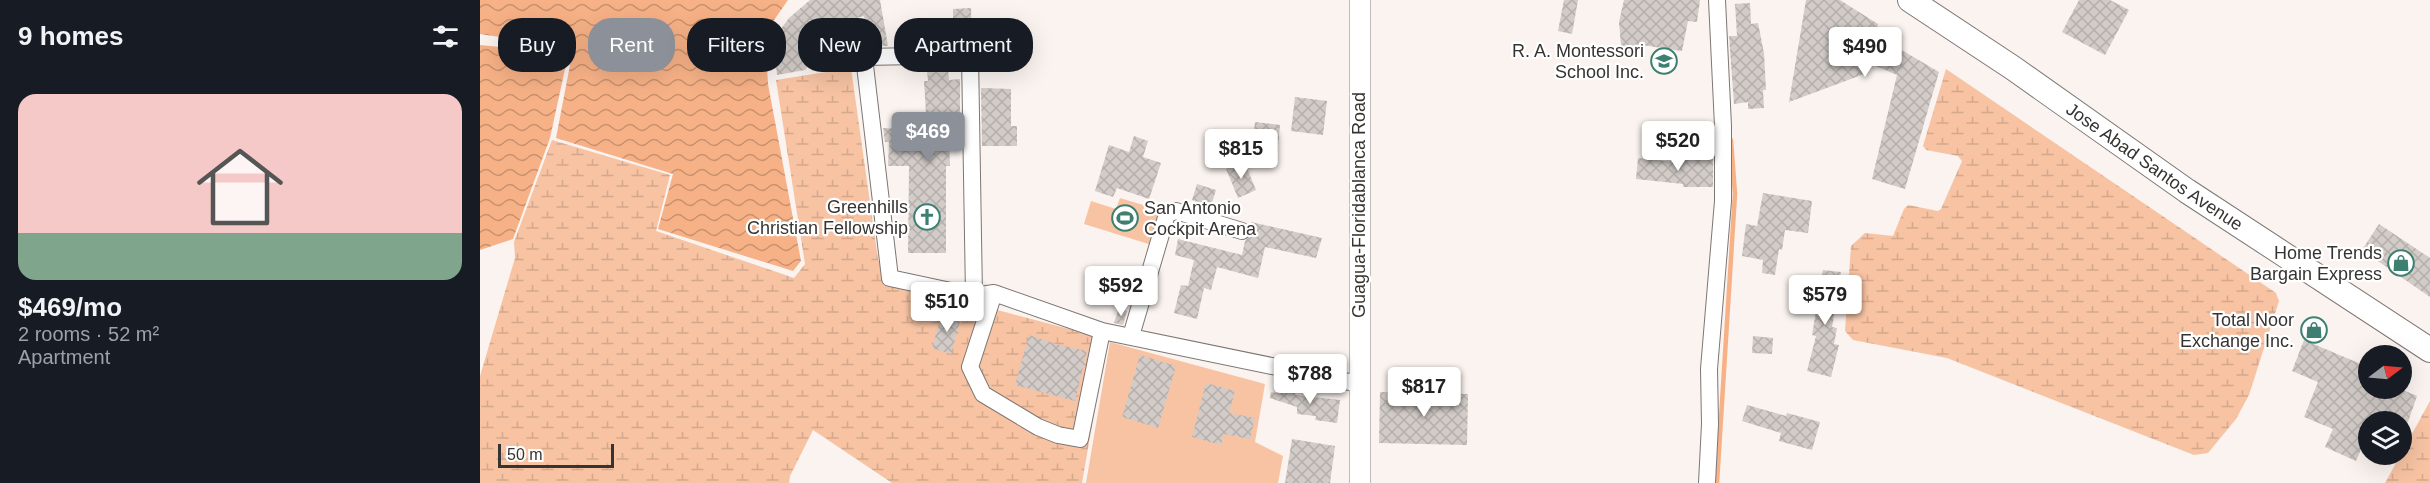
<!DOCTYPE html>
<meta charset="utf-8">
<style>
body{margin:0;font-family:Arial,sans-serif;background:#242831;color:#f1f3f6;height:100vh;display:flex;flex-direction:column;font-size:22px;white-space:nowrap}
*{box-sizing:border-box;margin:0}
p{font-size:20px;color:#9ea1a6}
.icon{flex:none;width:33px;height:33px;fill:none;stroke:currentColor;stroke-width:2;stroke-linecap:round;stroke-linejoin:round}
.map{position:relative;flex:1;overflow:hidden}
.drawer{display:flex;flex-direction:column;background:#171b24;width:480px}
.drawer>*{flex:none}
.hud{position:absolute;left:18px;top:18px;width:570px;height:54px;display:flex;gap:12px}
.needle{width:39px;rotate:74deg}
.controls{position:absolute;left:1878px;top:345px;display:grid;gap:12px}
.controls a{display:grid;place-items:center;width:54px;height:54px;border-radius:50%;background:#171b24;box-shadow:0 6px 24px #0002;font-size:30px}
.scale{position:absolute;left:18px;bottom:15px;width:116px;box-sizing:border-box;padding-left:6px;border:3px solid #363432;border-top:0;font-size:16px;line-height:21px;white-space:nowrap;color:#363432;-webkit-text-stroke:4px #fff;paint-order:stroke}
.price{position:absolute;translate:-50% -51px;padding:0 14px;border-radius:6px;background:#fff;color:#222;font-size:20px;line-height:39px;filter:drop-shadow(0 2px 3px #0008)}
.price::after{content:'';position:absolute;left:50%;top:36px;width:18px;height:14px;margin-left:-9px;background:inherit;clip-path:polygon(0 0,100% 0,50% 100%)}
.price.current{background:#8c9099;color:#fff}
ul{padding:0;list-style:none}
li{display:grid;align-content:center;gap:12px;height:318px;padding:0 18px}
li+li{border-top:2px solid #363941}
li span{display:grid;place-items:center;height:186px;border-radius:18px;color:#555}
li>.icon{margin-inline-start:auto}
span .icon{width:108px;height:108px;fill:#fffc;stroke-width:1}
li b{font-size:26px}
h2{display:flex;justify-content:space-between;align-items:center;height:72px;padding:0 18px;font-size:26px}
.tag{padding:0 21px;border-radius:24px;background:#171b24;box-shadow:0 6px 24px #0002;font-size:21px;line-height:54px}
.tag.current{background:#8c9099;color:#fff}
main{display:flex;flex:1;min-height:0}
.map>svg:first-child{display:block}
.grass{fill:#f7c3a3}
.wetland{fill:url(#wetland-marsh)}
.water{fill:url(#water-waves)}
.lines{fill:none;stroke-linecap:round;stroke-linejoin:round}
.stream{stroke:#f7b186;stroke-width:4.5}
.building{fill:url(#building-cross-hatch)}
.minor-casing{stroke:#7d7673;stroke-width:18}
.major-casing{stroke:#7d7673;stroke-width:22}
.highway-casing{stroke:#7d7673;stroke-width:26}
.minor{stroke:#fff;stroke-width:16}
.major{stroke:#fff;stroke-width:21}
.highway{stroke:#fff;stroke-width:24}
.labels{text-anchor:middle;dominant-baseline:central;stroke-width:4.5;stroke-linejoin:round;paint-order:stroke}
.poi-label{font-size:18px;fill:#363432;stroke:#fff;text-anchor:end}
.street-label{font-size:18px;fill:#363432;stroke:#fff}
</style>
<main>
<section class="drawer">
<h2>9 homes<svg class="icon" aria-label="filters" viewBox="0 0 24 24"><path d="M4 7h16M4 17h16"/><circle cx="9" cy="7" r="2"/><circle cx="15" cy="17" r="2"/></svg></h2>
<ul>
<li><span style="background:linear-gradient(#f6c9c9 75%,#7fa58c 0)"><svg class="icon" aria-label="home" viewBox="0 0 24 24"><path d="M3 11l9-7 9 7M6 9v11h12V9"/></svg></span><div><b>$469/mo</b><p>2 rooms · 52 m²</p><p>Apartment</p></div></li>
</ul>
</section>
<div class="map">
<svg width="1950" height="483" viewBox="0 0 1950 483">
<defs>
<pattern id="wetland-marsh" width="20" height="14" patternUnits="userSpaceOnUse" patternTransform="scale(1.5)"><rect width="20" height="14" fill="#f7c3a3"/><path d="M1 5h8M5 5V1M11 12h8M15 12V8" fill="none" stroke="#d4a88d"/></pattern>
<pattern id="water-waves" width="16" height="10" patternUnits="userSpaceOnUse" patternTransform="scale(1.5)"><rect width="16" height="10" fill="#f7b186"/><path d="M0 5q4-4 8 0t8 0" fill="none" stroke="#c9916e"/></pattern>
<pattern id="building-cross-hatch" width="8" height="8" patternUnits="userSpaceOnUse" patternTransform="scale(1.5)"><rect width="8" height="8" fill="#d2cbc7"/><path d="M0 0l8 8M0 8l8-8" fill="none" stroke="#b5afab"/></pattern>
</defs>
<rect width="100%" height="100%" fill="#faf3ef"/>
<!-- grass -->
<path class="grass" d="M 640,198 L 686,212 L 675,246 L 604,224 L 611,201 L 636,209 Z
M 630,342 L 785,384 L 775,442 L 803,456 L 798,483 L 606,483 Z"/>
<!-- wetland -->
<path class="wetland" d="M 371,68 L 398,259 L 406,279 L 418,284 L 627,339 L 602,483 L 412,483 L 333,430 L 310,476 L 309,483 L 0,483 L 0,376 L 35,258 L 34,242 L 72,140 L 190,175 L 176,231 L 314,278 L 325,264 L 296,80 Z
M 1466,69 L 1796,293 L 1799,301 L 1769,395 L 1756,419 L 1728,453 L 1714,455 L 1467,358 L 1373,340 L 1365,331 L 1371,246 L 1385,233 L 1413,236 L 1424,209 L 1428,205 L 1458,211 L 1461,209 L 1482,161 L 1478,156 L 1446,150 L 1443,146 Z
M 1950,401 L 1950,483 L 1905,483 Z"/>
<!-- water -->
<path class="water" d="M 0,0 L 308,0 L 285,33 L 288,84 L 321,261 L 313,271 L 178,229 L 193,174 L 76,138 L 90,65 L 82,49 L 66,44 L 0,34 Z
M 0,45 L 77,53 L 85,69 L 70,138 L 33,239 L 0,250 Z"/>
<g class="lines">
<!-- stream -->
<path class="stream" d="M 1237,483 L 1255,194 L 1251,140"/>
</g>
<!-- building -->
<path class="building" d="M 330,0 L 400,0 L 408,46 L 389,46 L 384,16 L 364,21 L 325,70 L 297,75 L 293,40 L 309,18 Z
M 1084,0 L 1098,0 L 1092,34 L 1078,31 Z
M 1144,0 L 1220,0 L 1217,22 L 1208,21 L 1202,51 L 1162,45 L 1161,57 L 1142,57 L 1139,22 Z
M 1326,0 L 1360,0 L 1398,24 L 1396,35 L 1459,72 L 1425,189 L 1392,179 L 1417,75 L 1389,63 L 1387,73 L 1309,102 Z
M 1599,0 L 1630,0 L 1649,10 L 1625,55 L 1582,32 Z
M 1270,3 L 1271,24 L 1278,23 L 1284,53 L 1286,90 L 1283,90 L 1284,108 L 1268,109 L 1268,102 L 1254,104 L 1249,36 L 1257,36 L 1255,4 Z
M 491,8 L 492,45 L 473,45 L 473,9 Z
M 468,69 L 469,80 L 480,79 L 480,112 L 474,112 L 476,144 L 469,144 L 470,166 L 466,166 L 466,253 L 428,253 L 429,166 L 408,166 L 409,142 L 405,142 L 403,128 L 447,130 L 444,81 L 448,81 L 447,71 Z
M 501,88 L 531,89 L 531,126 L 537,126 L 537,146 L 502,146 Z
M 815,97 L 847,101 L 843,135 L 811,131 Z
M 775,122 L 800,125 L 797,156 L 790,155 L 789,167 L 770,165 Z
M 654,136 L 668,141 L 663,157 L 681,163 L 669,199 L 637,188 L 633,197 L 615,191 L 629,145 L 649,152 Z
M 1158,158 L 1203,163 L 1203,159 L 1233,159 L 1233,187 L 1203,187 L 1203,184 L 1156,179 Z
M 764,161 L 776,190 L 758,198 L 746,169 Z
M 717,184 L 736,190 L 731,206 L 712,200 Z
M 1283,193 L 1332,201 L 1328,233 L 1305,230 L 1302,250 L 1299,249 L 1295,275 L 1282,273 L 1283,260 L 1262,256 L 1266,224 L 1277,226 Z
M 771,222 L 842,238 L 836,258 L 785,247 L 778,278 L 737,267 L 731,290 L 724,288 L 717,319 L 694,313 L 701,285 L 708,286 L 714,260 L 695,255 L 698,239 L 762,255 L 765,241 L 772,233 Z
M 1899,224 L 1950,258 L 1950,297 L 1882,250 Z
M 1343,270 L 1361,272 L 1352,327 L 1357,328 L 1354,344 L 1359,345 L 1351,377 L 1327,371 L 1336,336 L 1332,335 Z
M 639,308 L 647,311 L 643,325 L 634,323 Z
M 462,313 L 481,318 L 471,354 L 452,348 Z
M 549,335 L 579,345 L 607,351 L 595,401 L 535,385 Z
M 1273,336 L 1293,338 L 1292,354 L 1272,353 Z
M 1824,340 L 1888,367 L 1888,388 L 1918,388 L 1937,396 L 1928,422 L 1888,422 L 1888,433 L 1876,461 L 1845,447 L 1853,429 L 1824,417 L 1838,382 L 1812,371 Z
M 660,355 L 696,366 L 678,428 L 642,417 Z
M 726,383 L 755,391 L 749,413 L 775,418 L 770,439 L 744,434 L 741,445 L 712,437 Z
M 799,386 L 816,392 L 815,395 L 860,400 L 857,423 L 835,420 L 836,416 L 817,414 L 817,407 L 790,398 L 791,392 L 797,393 Z
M 900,392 L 988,394 L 987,445 L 899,443 Z
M 1267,405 L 1306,416 L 1307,413 L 1340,422 L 1332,450 L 1299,441 L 1301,433 L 1262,421 Z
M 812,439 L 855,446 L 850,483 L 805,483 Z"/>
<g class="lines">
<!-- minor casing -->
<g class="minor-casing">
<path id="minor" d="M 514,293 L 490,367 L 503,394 L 558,427 L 578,435 L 600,439 L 622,331
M 494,296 L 490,55 L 384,57 L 410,278 L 494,296 L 514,293 L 622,331 L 879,384
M 651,336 L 687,214 L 696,211 L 762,231
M 1227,483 L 1230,424 L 1229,369 L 1243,201 L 1243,126 L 1237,0"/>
</g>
<!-- major casing -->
<g class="major-casing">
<path id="major" d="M 880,0 L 880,483"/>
</g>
<!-- highway casing -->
<g class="highway-casing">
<g id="highway">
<path id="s1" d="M 1430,0 L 1533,68 L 1707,191 L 1950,350"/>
</g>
</g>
<!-- minor -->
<use href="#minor" class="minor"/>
<!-- major -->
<use href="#major" class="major"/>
<!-- highway -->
<use href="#highway" class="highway"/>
</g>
<!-- icons -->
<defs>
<g id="school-ring" transform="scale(1.35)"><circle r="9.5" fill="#fff" stroke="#3d8072" stroke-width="1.5"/><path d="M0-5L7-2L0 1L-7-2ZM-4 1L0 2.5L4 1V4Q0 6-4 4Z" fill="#3d8072"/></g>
<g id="church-ring" transform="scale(1.35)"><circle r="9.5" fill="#fff" stroke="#3d8072" stroke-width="1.5"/><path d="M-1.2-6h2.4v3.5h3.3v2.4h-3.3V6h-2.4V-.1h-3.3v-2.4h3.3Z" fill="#3d8072"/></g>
<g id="stadium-ring" transform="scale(1.35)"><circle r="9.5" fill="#fff" stroke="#3d8072" stroke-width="1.5"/><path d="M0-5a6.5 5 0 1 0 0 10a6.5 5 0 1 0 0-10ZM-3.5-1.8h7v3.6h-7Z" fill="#3d8072"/></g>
<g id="shop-ring" transform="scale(1.35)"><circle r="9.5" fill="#fff" stroke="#3d8072" stroke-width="1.5"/><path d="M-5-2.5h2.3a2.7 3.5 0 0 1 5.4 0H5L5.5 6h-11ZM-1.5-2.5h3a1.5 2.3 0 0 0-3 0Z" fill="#3d8072"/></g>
</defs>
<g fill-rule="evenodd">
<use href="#school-ring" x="1184" y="61"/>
<use href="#church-ring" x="447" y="217"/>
<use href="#stadium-ring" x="645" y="218"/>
<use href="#shop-ring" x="1921" y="263"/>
<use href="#shop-ring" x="1834" y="330"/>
</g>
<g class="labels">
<!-- poi labels -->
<g class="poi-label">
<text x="1164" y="51">R. A. Montessori<tspan x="1164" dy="21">School Inc.</tspan></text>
<text x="428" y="207">Greenhills<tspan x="428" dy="21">Christian Fellowship</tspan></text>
<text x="664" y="208" text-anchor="start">San Antonio<tspan x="664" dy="21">Cockpit Arena</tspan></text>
<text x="1902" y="253">Home Trends<tspan x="1902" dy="21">Bargain Express</tspan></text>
<text x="1814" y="320">Total Noor<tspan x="1814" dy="21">Exchange Inc.</tspan></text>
</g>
<!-- street labels -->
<g class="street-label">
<text stroke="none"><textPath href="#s1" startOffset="296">Jose Abad Santos Avenue</textPath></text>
<text transform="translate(879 205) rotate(-90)">Guagua-Floridablanca Road</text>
</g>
</g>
</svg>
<div class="controls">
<a><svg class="needle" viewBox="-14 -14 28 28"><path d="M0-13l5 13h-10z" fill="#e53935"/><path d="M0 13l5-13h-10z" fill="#9ea1a6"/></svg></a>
<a><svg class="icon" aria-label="layers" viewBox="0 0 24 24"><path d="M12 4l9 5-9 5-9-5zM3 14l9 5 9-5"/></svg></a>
</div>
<div class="scale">50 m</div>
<b class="price" style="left:1385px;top:78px">$490</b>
<b class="price current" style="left:448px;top:163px">$469</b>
<b class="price" style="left:1198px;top:172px">$520</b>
<b class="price" style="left:761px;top:180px">$815</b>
<b class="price" style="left:641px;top:317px">$592</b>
<b class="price" style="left:1345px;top:326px">$579</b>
<b class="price" style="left:467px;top:333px">$510</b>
<b class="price" style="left:830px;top:405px">$788</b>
<b class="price" style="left:944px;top:418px">$817</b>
<div class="hud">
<a class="tag">Buy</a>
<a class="tag current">Rent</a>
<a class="tag">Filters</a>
<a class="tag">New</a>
<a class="tag">Apartment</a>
</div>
</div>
</main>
